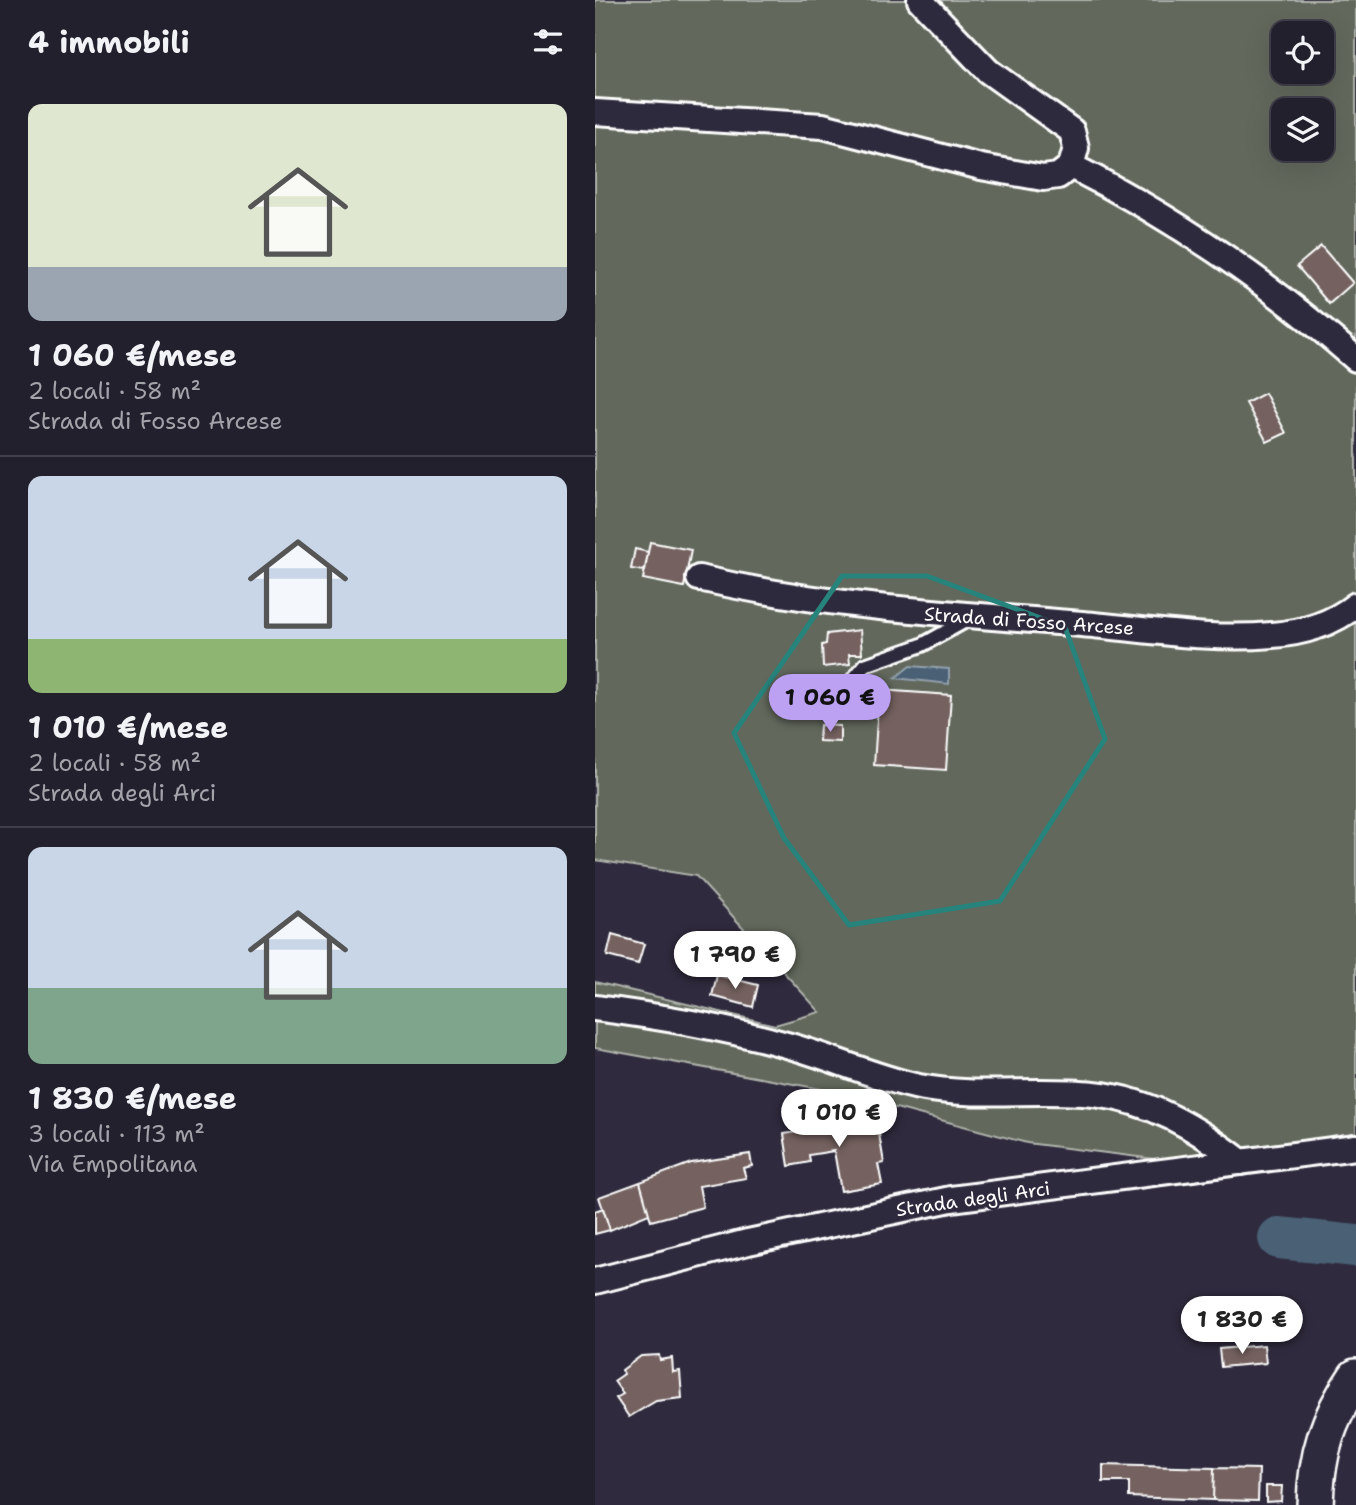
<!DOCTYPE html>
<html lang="it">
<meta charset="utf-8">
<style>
body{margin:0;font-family:"Shantell Sans",sans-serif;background:#2b2836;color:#f1f3f6;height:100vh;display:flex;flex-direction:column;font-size:26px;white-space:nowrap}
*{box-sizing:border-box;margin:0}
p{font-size:23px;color:#a3a3aa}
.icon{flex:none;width:38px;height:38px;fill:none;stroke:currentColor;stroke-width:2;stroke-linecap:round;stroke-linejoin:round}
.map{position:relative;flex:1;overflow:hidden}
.sheet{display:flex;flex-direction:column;background:#23202e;width:595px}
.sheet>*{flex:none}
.controls{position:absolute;left:676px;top:21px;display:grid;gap:14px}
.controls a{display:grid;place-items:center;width:63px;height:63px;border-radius:14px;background:#23202e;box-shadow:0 7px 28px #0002,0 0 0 2px #403e4a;font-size:35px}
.price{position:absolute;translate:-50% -60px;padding:0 16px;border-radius:24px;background:#fff;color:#222;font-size:23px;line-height:46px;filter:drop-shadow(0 2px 4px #0008)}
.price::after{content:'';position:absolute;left:50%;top:42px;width:21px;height:16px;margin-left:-10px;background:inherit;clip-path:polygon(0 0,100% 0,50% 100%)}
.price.selected{background:#bca0f2;color:#111}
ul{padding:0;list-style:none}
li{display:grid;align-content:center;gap:14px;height:371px;padding:0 28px}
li+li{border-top:2px solid #403e4a}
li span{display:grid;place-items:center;height:217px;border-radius:14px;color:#555}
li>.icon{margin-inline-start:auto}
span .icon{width:126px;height:126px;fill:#fffc;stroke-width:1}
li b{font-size:30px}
h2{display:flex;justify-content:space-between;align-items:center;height:84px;padding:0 28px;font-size:30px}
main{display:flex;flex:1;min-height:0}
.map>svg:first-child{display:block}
.green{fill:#62685b;stroke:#b0b4ad;stroke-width:2;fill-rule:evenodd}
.water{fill:#4a6075;stroke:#92a0ac;stroke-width:2}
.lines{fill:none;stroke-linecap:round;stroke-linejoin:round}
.river{stroke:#4a6075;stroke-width:42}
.building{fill:#746261;stroke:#fff;stroke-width:2}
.lane-casing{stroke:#fff;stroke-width:18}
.street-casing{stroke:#fff;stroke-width:30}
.secondary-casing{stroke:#fff;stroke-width:40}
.lane{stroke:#2f2a3d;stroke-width:12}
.street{stroke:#2f2a3d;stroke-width:24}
.secondary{stroke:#2f2a3d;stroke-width:35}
.marked{fill:none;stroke:#27847c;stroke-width:5;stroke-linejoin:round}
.labels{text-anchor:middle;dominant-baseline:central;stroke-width:5;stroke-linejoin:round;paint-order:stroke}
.street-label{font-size:19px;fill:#fff;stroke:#2f2a3d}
</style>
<main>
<section class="sheet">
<h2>4 immobili<svg class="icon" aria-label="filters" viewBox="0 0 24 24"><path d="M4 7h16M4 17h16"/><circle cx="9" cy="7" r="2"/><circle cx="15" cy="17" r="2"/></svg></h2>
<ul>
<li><span style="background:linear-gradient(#dfe7d0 75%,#9aa5b1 0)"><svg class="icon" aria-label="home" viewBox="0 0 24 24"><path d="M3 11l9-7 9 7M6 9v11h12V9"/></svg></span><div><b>1 060 €/mese</b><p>2 locali · 58 m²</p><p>Strada di Fosso Arcese</p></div></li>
<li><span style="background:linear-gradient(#c9d6e8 75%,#8fb573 0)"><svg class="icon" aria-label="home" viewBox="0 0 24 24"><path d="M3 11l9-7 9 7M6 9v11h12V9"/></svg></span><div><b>1 010 €/mese</b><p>2 locali · 58 m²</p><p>Strada degli Arci</p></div></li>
<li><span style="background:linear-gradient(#c9d6e8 65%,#7fa58c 0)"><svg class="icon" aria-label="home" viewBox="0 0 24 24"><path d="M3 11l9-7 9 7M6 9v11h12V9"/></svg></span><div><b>1 830 €/mese</b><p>3 locali · 113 m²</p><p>Via Empolitana</p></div></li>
</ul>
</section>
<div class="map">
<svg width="761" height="1505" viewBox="0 0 761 1505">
<rect width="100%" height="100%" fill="#2f2a3d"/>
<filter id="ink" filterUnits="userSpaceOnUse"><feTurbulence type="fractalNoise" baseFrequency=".0143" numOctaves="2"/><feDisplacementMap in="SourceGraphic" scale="14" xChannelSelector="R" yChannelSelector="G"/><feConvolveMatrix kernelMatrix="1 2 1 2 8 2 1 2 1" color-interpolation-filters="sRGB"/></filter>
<g filter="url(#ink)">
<!-- green -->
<path class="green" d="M 0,0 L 761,0 L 761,1133 L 567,1160 L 432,1143 L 237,1091 L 0,1048 L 0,982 L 180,1025 L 225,1012 L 101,876 L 0,860 ZM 688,33 L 726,33 L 726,72 L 688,72 ZM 688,110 L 726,110 L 726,149 L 688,149 Z"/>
<!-- water -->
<path class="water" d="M 315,666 L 354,669 L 354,684 L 300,678 Z"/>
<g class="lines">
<!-- river -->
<path class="river" d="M 684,1238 L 761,1246"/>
</g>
<!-- building -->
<path class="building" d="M 726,246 L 758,283 L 734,304 L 702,266 Z
M 670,393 L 691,433 L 672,442 L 651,403 Z
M 55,542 L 96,550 L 89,587 L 48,579 Z
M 40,549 L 53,552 L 50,571 L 36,569 Z
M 265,630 L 267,654 L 254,654 L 255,664 L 228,667 L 227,645 L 231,644 L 232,634 Z
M 284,690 L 356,695 L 351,770 L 279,765 Z
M 225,725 L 245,726 L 245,742 L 224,741 Z
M 17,935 L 49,944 L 43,964 L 12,956 Z
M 122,975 L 163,985 L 158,1007 L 117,996 Z
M 233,1111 L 236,1130 L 282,1122 L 289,1163 L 283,1164 L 287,1184 L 246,1191 L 239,1151 L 214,1155 L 215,1162 L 194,1166 L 189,1134 L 202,1132 L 200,1117 Z
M 155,1154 L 157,1166 L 148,1168 L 151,1178 L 104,1186 L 108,1207 L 56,1221 L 45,1182 L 96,1163 Z
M 45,1182 L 54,1214 L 15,1230 L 4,1197 Z
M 8,1208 L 15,1230 L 0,1234 L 0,1211 Z
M 669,1345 L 671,1363 L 626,1367 L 624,1349 Z
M 64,1355 L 65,1360 L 77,1358 L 78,1372 L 85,1371 L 87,1398 L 61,1401 L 34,1417 L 21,1398 L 28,1394 L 19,1381 L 29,1374 L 27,1370 L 46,1356 Z
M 508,1465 L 619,1468 L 618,1500 L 534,1497 L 534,1482 L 508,1482 Z
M 619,1468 L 664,1469 L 663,1501 L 618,1500 Z
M 671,1486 L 687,1486 L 686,1501 L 671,1502 Z"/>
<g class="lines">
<!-- lane casing -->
<g class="lane-casing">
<path id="lane" d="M 241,700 L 270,665 L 327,645 L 374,619"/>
</g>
<!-- street casing -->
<g class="street-casing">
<path id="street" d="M 0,112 L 228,126 L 386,167 L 448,178 L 463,176 L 476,166 L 481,148 L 477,131 L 393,71 L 325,0
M 476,166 C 580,218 673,282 761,359
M 104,578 C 235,608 354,613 487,624 C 550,629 615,641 677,635 C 707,633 737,624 761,605
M 0,1008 C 62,1016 127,1027 188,1044 C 234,1056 277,1077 324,1087 C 382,1098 441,1088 499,1094 C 555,1100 602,1128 646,1162
M 0,1281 L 153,1242 L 356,1199 L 761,1147"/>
</g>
<!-- secondary casing -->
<g class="secondary-casing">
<path id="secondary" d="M 720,1505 C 721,1455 733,1418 761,1377"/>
</g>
<!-- lane -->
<use href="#lane" class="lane"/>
<!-- street -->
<use href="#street" class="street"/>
<!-- secondary -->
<use href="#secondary" class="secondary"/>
</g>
</g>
<!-- marked area -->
<path class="marked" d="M 247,576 L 332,576 L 470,627 L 510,739 L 405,901 L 254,925 L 189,838 L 139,733 Z"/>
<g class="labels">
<!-- street labels -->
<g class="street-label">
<text transform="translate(434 621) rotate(4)">Strada di Fosso Arcese</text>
<text transform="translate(378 1199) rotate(-8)">Strada degli Arci</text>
</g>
</g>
</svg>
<div class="controls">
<a><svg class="icon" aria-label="locate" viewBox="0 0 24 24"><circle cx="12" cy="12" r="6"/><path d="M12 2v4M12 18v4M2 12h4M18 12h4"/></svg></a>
<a><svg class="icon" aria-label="layers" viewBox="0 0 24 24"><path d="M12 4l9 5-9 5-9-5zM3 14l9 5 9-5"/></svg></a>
</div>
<b class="price selected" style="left:235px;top:734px">1 060 €</b>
<b class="price" style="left:140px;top:991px">1 790 €</b>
<b class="price" style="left:244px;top:1149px">1 010 €</b>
<b class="price" style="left:647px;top:1356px">1 830 €</b>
</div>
</main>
